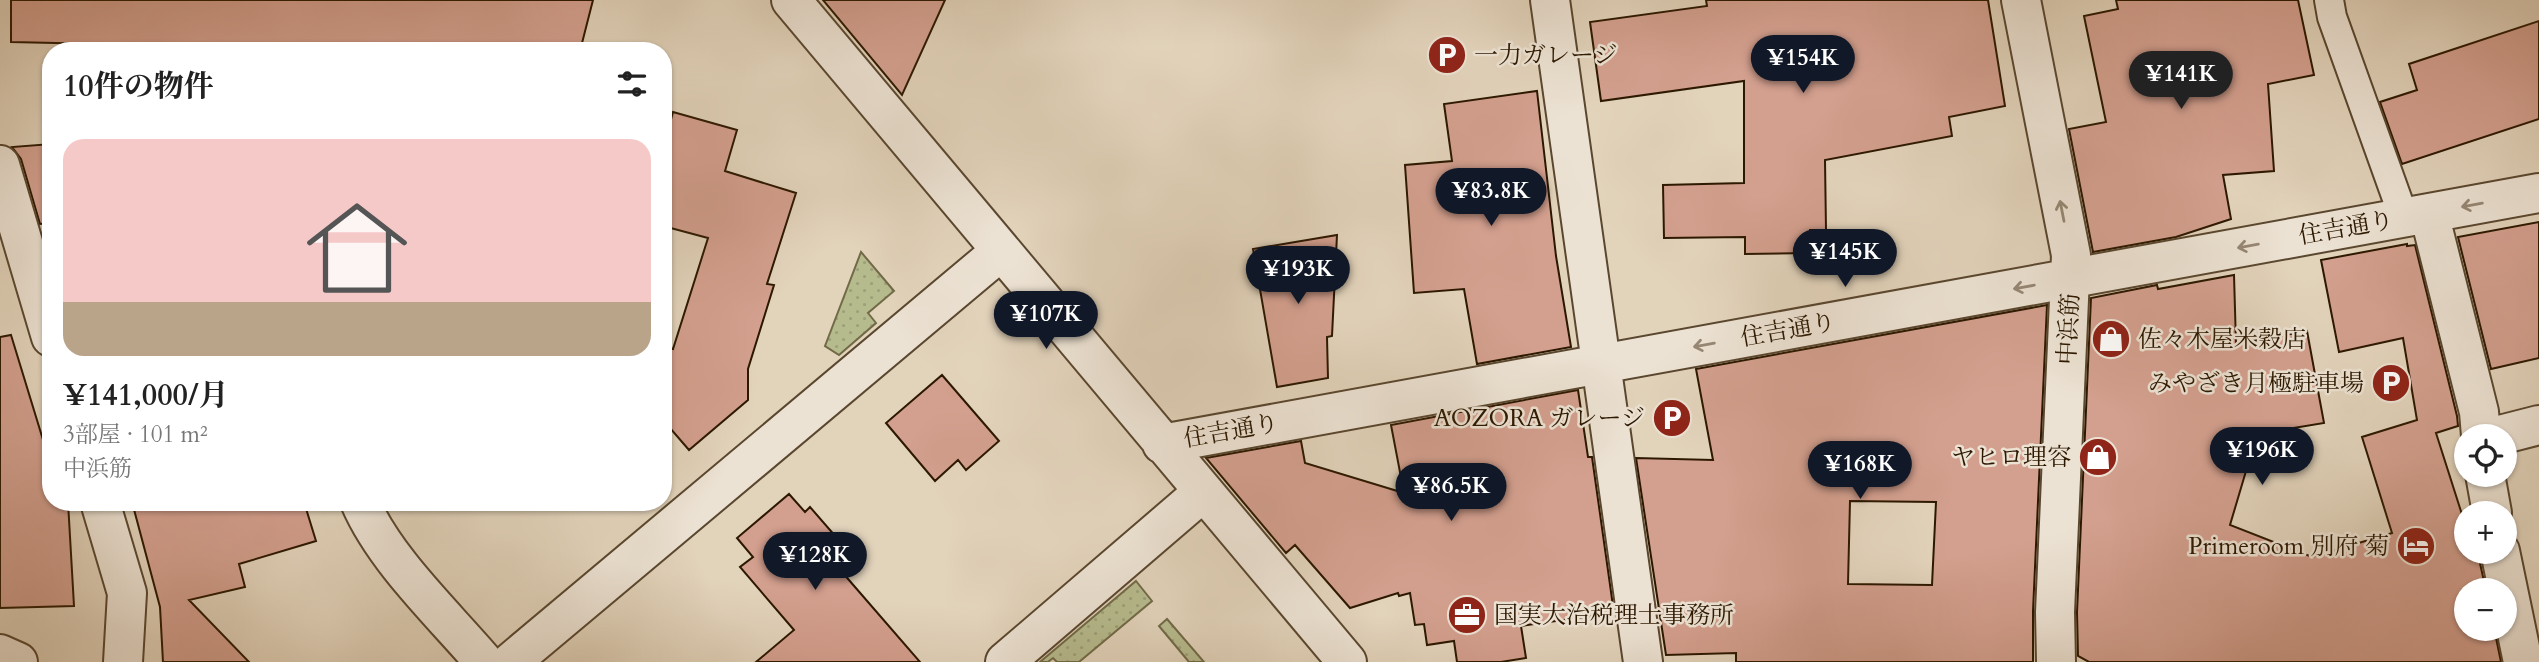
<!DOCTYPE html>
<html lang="ja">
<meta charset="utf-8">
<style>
body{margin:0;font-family:Cardo,"Noto Serif JP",serif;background:#f6f6f6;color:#222;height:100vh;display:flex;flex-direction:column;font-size:26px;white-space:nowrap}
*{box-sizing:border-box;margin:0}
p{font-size:23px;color:#767676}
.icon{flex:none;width:38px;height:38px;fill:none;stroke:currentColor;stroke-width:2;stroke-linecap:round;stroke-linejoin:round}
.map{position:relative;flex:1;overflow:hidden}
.sheet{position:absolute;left:42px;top:42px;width:630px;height:469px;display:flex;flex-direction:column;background:#fff;border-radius:28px;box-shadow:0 2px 5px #0004}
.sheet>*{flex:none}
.fabs{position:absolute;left:2454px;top:424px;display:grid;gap:14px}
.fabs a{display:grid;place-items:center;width:63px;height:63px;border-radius:50%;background:#fff;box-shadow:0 2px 5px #0004;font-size:35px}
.price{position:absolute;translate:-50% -60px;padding:0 16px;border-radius:24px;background:#111827;color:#fff;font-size:23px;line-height:46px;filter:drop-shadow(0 2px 4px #0008)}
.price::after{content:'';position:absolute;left:50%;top:42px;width:21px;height:16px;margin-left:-10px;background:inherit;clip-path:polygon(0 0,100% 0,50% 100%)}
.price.active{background:#222;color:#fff}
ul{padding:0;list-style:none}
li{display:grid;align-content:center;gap:14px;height:371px;padding:0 21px}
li+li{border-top:2px solid #e0e0e0}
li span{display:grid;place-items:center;height:217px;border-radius:21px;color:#555}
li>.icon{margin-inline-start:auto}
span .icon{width:126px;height:126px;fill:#fffc;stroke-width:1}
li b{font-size:30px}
h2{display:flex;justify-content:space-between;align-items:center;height:84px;padding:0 21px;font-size:30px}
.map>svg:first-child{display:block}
.grass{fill:url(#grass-dots);stroke:#716a47;stroke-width:2}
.building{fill:#d39f8e;stroke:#2c1800;stroke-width:2;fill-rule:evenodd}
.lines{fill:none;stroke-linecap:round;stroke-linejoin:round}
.lane-casing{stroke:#5a472f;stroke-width:32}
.street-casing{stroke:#5a472f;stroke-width:42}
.lane{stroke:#ece2d3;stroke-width:28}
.street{stroke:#ece2d3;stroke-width:38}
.oneway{stroke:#968774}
.labels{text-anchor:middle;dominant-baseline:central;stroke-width:5;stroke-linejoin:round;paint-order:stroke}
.poi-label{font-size:24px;fill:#2c1800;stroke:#ece2d3;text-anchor:end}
.street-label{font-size:24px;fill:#2c1800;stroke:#ece2d3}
</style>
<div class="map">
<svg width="2539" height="662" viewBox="0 0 2539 662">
<defs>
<pattern id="grass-dots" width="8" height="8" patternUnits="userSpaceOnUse" patternTransform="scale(1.75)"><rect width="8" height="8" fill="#b6bb8e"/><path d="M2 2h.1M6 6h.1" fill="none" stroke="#9da079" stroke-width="1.8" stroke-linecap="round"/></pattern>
</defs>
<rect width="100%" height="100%" fill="#e2d3bb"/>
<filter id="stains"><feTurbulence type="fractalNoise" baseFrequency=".00286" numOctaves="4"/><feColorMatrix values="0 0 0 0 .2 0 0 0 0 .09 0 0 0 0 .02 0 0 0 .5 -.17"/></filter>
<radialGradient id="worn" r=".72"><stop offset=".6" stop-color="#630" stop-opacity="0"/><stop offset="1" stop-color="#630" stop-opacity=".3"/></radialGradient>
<!-- grass -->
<path class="grass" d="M 861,252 L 894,291 L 868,313 L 876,323 L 839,355 L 825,346 Z
M 1136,581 L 1152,601 L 1079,662 L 1057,662 L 1053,658 L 1048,662 L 1040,662 Z
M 1167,619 L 1204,662 L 1189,662 L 1159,626 Z"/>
<!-- building -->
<path class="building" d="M 11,0 L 593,0 L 580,51 L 93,51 L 100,44 L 11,42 Z
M 823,0 L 945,0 L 902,95 Z
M 1706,0 L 1988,0 L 2005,106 L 1949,117 L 1952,136 L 1825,160 L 1826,230 L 1810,230 L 1810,253 L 1745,254 L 1745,237 L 1664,238 L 1663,185 L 1744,183 L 1744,81 L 1601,101 L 1590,22 L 1707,6 Z
M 2116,0 L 2298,0 L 2314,75 L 2268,84 L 2274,171 L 2223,175 L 2231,219 L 2176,237 L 2093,252 L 2069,129 L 2106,122 L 2084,16 L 2118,9 Z
M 2539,21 L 2539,119 L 2402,164 L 2380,102 L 2417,90 L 2409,64 Z
M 1537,91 L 1556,256 L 1571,347 L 1477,364 L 1464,289 L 1414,293 L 1405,165 L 1452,161 L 1444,104 Z
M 673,112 L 737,130 L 725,171 L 796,193 L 767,284 L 774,285 L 748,369 L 748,400 L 689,450 L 663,420 L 663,347 L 673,349 L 708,238 L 663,226 L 663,149 Z
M 51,144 L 51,223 L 40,224 L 21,159 L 12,147 Z
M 2539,222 L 2539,358 L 2491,369 L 2458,237 Z
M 1337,235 L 1332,336 L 1327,337 L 1328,378 L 1277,387 L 1253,249 Z
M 2407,244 L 2407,246 L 2415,245 L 2457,416 L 2458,426 L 2436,433 L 2466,527 L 2466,551 L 2473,551 L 2476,560 L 2479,559 L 2486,590 L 2466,590 L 2466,628 L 2494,628 L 2501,662 L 2089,662 L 2078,656 L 2077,612 L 2091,298 L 2157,285 L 2158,289 L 2234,275 L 2236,344 L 2307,331 L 2324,423 L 2257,434 L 2230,525 L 2312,557 L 2392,533 L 2362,437 L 2417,420 L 2403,338 L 2339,352 L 2321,260 Z
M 2047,305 L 2033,611 L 2033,662 L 1736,662 L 1736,653 L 1666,655 L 1636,458 L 1713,460 L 1696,369 ZM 1850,501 L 1936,502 L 1932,585 L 1848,584 Z
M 11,335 L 51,466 L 51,502 L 68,502 L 74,606 L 0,608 L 0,337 Z
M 942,375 L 999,441 L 966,470 L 958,460 L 935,481 L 886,423 Z
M 1578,390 L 1588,457 L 1592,457 L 1614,613 L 1521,626 L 1526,658 L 1501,662 L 1457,662 L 1454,641 L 1427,645 L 1424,624 L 1415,625 L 1410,593 L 1399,596 L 1398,593 L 1350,608 L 1295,545 L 1286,553 L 1206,458 L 1301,441 L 1305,463 L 1404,493 L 1391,425 Z
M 789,494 L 805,512 L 810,507 L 856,560 L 842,572 L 920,662 L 756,662 L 794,630 L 740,567 L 753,557 L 737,538 Z
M 132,502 L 304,502 L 316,541 L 239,564 L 245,587 L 189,600 L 249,662 L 163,662 L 160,607 Z"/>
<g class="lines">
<!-- lane casing -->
<g class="lane-casing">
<path id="lane" d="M 2329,0 L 2332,17 L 2404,218"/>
</g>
<!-- street casing -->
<g class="street-casing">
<path id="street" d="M 791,0 L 1347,662
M 1550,0 L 1643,662
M 2021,0 L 2071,255 L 2055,612 L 2056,662
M 0,165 L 51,337
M 2429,213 L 2479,412 L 2481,436
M 2496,436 L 2539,425
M 1162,444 L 2539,193
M 2485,474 L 2492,513
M 100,502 L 127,593 L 123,662
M 360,502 C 385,560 443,614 484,662
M 2500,551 L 2523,662
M 0,654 L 18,662
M 511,662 L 1001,251
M 1005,662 L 1203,492"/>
</g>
<!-- lane -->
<use href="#lane" class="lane"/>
<!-- street -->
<use href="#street" class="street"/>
</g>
<!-- one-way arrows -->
<defs><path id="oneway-shaft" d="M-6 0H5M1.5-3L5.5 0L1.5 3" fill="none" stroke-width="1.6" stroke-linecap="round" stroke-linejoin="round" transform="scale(1.75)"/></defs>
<g class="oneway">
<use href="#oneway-shaft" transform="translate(2472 205) rotate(170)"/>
<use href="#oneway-shaft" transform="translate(2062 211) rotate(-101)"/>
<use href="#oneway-shaft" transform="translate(2248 246) rotate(170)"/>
<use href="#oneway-shaft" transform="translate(2024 287) rotate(170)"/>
<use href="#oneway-shaft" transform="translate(1704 345) rotate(170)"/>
</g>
<!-- icons -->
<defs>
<g id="parking-disc" transform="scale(2.0125)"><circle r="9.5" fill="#8f2418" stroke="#ece2d3"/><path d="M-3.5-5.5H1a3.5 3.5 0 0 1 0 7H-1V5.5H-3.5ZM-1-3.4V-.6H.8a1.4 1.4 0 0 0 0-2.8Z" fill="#fff"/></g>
<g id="shop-disc" transform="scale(2.0125)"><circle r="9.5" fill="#8f2418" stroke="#ece2d3"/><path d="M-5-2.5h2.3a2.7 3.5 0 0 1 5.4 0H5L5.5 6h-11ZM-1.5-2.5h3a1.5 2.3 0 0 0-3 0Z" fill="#fff"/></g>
<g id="hotel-disc" transform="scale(2.0125)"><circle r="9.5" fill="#8f2418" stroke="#ece2d3"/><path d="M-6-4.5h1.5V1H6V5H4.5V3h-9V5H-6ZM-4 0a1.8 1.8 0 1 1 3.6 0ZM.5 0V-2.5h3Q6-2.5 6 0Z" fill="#fff"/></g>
<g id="office-disc" transform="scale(2.0125)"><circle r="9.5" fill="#8f2418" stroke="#ece2d3"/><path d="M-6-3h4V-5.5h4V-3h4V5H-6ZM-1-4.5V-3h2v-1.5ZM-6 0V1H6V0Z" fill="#fff"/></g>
</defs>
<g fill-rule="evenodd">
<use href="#parking-disc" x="1447" y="55"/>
<use href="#shop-disc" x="2111" y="339"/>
<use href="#parking-disc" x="2391" y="383"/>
<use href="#parking-disc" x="1672" y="418"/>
<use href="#shop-disc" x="2098" y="457"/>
<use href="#hotel-disc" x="2416" y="546"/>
<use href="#office-disc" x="1467" y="615"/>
</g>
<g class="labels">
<!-- poi labels -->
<g class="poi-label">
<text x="1474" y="55" text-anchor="start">一力ガレージ</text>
<text x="2138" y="339" text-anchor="start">佐々木屋米穀店</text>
<text x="2364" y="383">みやざき月極駐車場</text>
<text x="1645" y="418">AOZORA ガレージ</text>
<text x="2071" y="457">ヤヒロ理容</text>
<text x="2389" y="546">Primeroom 別府 菊</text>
<text x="1494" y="615" text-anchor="start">国実大治税理士事務所</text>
</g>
<!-- street labels -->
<g class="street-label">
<text transform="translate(2346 228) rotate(-10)">住吉通り</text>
<text transform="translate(2069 329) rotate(-87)">中浜筋</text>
<text transform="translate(1788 330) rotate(-10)">住吉通り</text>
<text transform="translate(1231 431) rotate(-10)">住吉通り</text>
</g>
</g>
<rect width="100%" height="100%" filter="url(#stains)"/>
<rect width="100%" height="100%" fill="url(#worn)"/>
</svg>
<div class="fabs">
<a><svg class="icon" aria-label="locate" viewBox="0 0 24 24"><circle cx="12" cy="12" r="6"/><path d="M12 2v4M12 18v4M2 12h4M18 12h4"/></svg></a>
<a>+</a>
<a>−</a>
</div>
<b class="price" style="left:1803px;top:95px">¥154K</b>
<b class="price active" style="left:2181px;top:111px">¥141K</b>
<b class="price" style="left:1491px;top:228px">¥83.8K</b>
<b class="price" style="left:1845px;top:289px">¥145K</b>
<b class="price" style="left:1298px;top:306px">¥193K</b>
<b class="price" style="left:1046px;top:351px">¥107K</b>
<b class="price" style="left:2262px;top:487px">¥196K</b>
<b class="price" style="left:1860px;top:501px">¥168K</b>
<b class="price" style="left:1451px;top:523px">¥86.5K</b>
<b class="price" style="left:815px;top:592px">¥128K</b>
<section class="sheet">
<h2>10件の物件<svg class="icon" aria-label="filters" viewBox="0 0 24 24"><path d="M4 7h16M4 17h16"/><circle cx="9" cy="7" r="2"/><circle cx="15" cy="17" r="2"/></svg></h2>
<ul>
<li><span style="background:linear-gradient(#f6c9c9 75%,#b9a48a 0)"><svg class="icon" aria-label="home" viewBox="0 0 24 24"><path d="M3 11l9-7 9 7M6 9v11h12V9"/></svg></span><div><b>¥141,000/月</b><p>3部屋 · 101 m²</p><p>中浜筋</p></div></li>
</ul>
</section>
</div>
